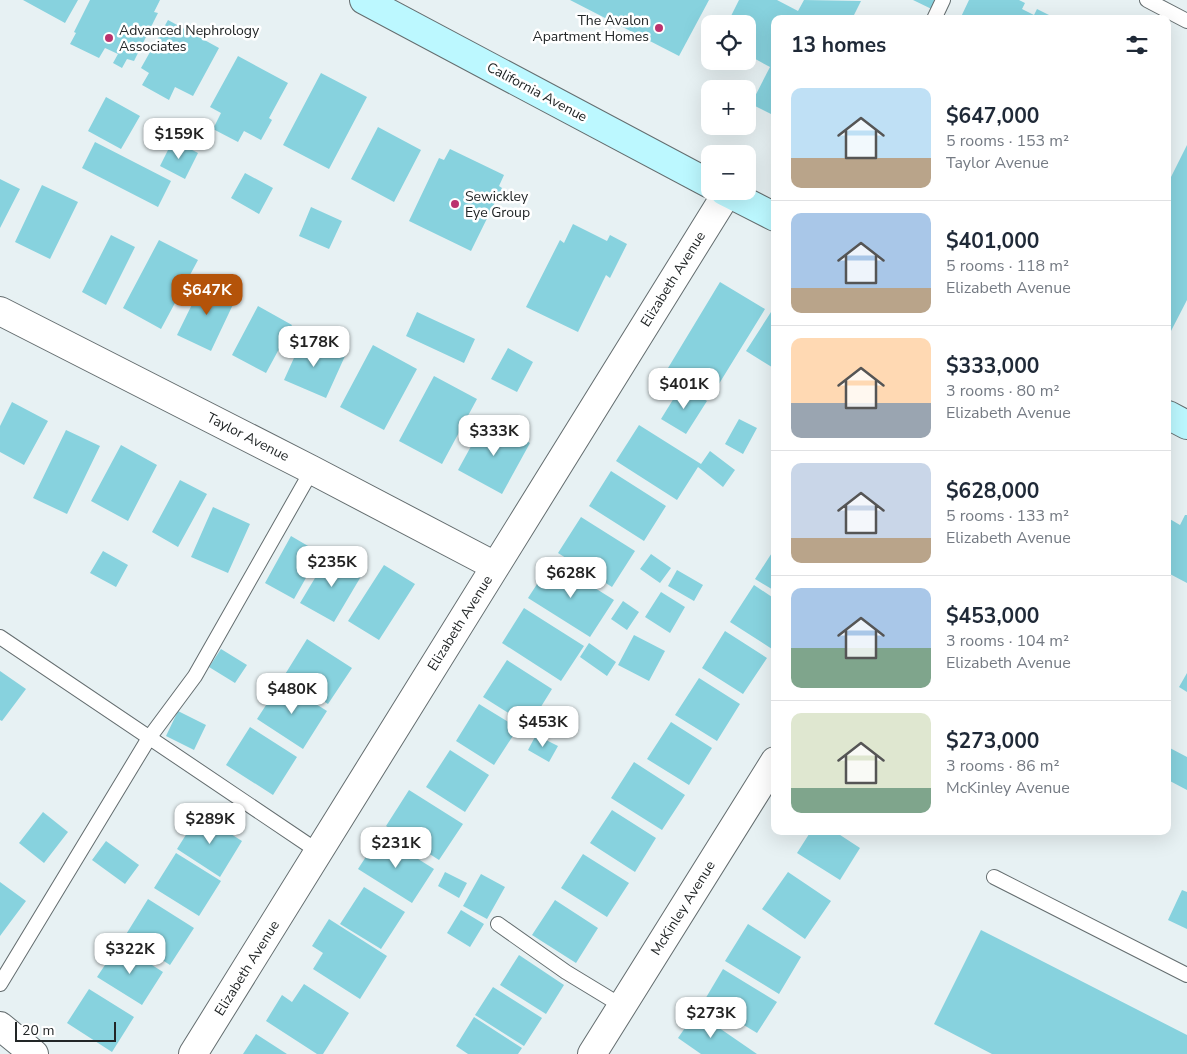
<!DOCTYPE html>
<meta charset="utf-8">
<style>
body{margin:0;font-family:"Nunito Sans",sans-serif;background:#f6f6f7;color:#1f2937;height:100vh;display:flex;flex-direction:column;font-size:19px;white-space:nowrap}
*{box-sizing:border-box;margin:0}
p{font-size:16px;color:#747a83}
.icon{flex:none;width:28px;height:28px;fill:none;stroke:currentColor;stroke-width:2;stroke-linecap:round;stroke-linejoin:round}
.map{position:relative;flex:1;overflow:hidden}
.side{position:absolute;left:771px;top:15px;width:400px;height:820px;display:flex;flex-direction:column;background:#fff;border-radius:10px;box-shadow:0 5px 20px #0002}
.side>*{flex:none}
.controls{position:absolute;left:701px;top:15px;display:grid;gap:10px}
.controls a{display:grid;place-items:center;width:55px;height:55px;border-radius:10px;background:#fff;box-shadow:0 5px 20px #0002;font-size:25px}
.scale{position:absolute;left:15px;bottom:12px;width:101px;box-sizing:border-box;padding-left:5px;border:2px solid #222627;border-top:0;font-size:14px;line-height:18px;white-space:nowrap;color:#222627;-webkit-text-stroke:4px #fff;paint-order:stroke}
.price{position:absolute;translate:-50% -42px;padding:0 11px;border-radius:10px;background:#fff;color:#222;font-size:16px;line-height:32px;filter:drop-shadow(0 1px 2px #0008)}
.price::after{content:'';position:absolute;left:50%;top:30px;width:15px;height:11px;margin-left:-8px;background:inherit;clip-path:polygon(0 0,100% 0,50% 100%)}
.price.selected{background:#b45309;color:#fff}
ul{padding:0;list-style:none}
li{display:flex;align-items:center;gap:15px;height:125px;padding:0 20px}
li+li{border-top:1px solid #e0e1e3}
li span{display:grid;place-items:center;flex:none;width:140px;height:100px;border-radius:10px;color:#555}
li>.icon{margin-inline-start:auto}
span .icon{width:60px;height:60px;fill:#fffc;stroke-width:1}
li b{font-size:21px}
h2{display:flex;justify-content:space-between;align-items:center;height:60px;padding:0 20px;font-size:21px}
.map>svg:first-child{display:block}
.building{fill:#87d2de}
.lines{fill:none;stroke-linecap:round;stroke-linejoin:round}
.lane-casing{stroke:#646d6f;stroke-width:16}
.street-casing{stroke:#646d6f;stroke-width:30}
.secondary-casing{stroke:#646d6f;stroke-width:30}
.lane{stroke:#fff;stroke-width:14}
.street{stroke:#fff;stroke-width:28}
.secondary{stroke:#bcf8ff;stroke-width:28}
.poi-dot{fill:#bb326e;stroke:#fff;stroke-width:2}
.labels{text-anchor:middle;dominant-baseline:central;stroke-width:5;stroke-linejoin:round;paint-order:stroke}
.poi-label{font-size:14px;fill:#222627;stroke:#fff;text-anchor:start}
.street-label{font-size:14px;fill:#222627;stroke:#fff}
</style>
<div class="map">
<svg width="1187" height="1054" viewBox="0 0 1187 1054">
<rect width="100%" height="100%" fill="#e7f1f3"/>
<!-- building -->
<path class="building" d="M 23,0 L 78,0 L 65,23 Z
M 90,0 L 160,0 L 154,12 L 158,13 L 134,61 L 127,59 L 122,68 L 113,63 L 118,54 L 105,48 L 99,58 L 70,44 L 76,33 L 74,32 Z
M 570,0 L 709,0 L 679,56 Z
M 739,0 L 777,0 L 798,11 L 804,0 L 861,1 L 852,19 L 775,19 L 775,116 L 751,104 L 770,67 L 748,55 L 748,24 L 727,24 Z
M 913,0 L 951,0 L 944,15 Z
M 969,0 L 1019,0 L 1025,3 L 1022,9 L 1034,15 L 1037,9 L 1053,17 L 1052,19 L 960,19 Z
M 168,20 L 219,48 L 193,96 L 175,87 L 169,100 L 142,85 L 149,73 L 141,68 Z
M 238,56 L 288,83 L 269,118 L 272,120 L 261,140 L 244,131 L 238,142 L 213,129 L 221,113 L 210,107 Z
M 321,73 L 367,97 L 329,169 L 283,145 Z
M 106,97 L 140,116 L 121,149 L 88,131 Z
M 378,127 L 421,150 L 394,202 L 351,179 Z
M 173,140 L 198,153 L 185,179 L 160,166 Z
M 95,142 L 171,181 L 158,207 L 82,168 Z
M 1187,145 L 1187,300 L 1171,331 L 1168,329 L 1168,183 Z
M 450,149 L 504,175 L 499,186 L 502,188 L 471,251 L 409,221 L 439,158 L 444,160 Z
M 245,173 L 273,188 L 259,214 L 231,198 Z
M 0,179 L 20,189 L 0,228 Z
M 42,185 L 78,202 L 50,259 L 15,242 Z
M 311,207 L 342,221 L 329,249 L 299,236 Z
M 573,224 L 607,241 L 610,235 L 627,244 L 610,278 L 606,275 L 578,332 L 526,307 L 560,240 L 564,243 Z
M 111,235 L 135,247 L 106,305 L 82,292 Z
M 159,240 L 198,260 L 161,329 L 123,308 Z
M 204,280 L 237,296 L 211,351 L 177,335 Z
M 720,282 L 765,309 L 709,400 L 665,373 Z
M 258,306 L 292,325 L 266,373 L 232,355 Z
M 417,312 L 475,339 L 464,363 L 406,336 Z
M 771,312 L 775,314 L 775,369 L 746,351 Z
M 303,338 L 345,356 L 326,398 L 284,380 Z
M 373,345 L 417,369 L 384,430 L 340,407 Z
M 508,348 L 533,362 L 517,392 L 491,379 Z
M 434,376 L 477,399 L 442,464 L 399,441 Z
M 682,385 L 707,401 L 686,434 L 661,419 Z
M 12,402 L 48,421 L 24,465 L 0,452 L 0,426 Z
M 486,419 L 530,443 L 502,494 L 458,470 Z
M 739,419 L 757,428 L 743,454 L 725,444 Z
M 639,425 L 701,464 L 710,451 L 735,470 L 723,487 L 698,467 L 677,500 L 616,461 Z
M 66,430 L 100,446 L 67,514 L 33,498 Z
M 121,445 L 157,465 L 128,521 L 91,501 Z
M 611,471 L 666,506 L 644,541 L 589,506 Z
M 180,480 L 207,494 L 178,547 L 152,532 Z
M 213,507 L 250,524 L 228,573 L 191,557 Z
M 1185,515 L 1187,515 L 1187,583 L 1168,573 L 1168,518 L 1180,525 Z
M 581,517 L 635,551 L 612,587 L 558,553 Z
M 291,536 L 320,553 L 294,599 L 265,583 Z
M 775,548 L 775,591 L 755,579 Z
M 103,551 L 128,565 L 116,587 L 90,573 Z
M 330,553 L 363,573 L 334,622 L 300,603 Z
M 651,554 L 671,568 L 660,583 L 640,569 Z
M 552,561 L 614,600 L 590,637 L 528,598 Z
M 384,565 L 415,584 L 379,640 L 348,621 Z
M 677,570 L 703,585 L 694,601 L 668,586 Z
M 754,585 L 775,599 L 775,643 L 772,649 L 730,622 Z
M 661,592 L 685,607 L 670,633 L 645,617 Z
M 623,601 L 639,612 L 627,630 L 611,619 Z
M 524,608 L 584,646 L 561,681 L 502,643 Z
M 725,631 L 767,658 L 743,694 L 702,668 Z
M 634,635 L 665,651 L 649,681 L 618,665 Z
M 307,639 L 352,668 L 328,704 L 284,676 Z
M 589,643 L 616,662 L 607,676 L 580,657 Z
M 221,649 L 247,665 L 235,683 L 209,667 Z
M 507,660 L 552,689 L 529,726 L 483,697 Z
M 0,671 L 26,689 L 2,721 L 0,720 Z
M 1187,673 L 1187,692 L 1179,687 Z
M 699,678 L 740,704 L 717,741 L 675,715 Z
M 281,682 L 327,711 L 303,749 L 257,719 Z
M 479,704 L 518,728 L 494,765 L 456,741 Z
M 178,711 L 206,725 L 194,750 L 166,736 Z
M 671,722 L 712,748 L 689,785 L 647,759 Z
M 250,727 L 297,757 L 273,795 L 226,765 Z
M 536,735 L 558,746 L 549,762 L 528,750 Z
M 1168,747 L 1187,757 L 1187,790 L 1168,780 Z
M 450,750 L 489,775 L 465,812 L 426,787 Z
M 634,762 L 685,795 L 662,830 L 611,798 Z
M 409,790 L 463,824 L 439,860 L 386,826 Z
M 612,810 L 656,838 L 635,872 L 590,843 Z
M 43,812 L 68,832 L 44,863 L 19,843 Z
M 199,814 L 242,841 L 220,877 L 177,849 Z
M 811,831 L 834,831 L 860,848 L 840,880 L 797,853 Z
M 380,835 L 434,869 L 412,903 L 358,869 Z
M 106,841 L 139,865 L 125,884 L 92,860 Z
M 176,853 L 221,881 L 199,916 L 154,888 Z
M 583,854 L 629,883 L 607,917 L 561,888 Z
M 445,872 L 467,883 L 459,898 L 438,886 Z
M 788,872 L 831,901 L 805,939 L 762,909 Z
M 481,874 L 505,887 L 487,919 L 463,906 Z
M 0,882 L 26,901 L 0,936 Z
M 364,887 L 405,912 L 381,949 L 340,924 Z
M 1182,890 L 1187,892 L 1187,929 L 1168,920 Z
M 148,899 L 194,928 L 170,965 L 125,936 Z
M 555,900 L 598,928 L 576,963 L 532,935 Z
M 461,910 L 484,924 L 470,947 L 447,933 Z
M 329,919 L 387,956 L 360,999 L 313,969 L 323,953 L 312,946 Z
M 748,924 L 801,957 L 779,994 L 725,961 Z
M 981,930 L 1187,1035 L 1187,1054 L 992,1054 L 934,1024 Z
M 119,944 L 163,972 L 142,1005 L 97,977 Z
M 519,955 L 564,985 L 546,1014 L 500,985 Z
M 723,969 L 777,1002 L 757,1033 L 704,1001 Z
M 304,984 L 349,1013 L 323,1054 L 317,1054 L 266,1021 L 282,995 L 292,1002 Z
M 493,987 L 542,1018 L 524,1046 L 475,1015 Z
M 89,989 L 134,1017 L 112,1052 L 67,1023 Z
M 696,1012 L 757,1054 L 701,1054 L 678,1038 Z
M 474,1017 L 522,1048 L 518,1054 L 468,1054 L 456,1046 Z
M 256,1034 L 287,1054 L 243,1054 Z"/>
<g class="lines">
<!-- lane casing -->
<g class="lane-casing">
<path id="lane" d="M 1147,0 L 1187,21
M 934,19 L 943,0
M 0,637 L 319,852
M 994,877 L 1187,975
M 498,924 L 566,972 L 622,1006
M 0,984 L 149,738 L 195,676 L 312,470"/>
</g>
<!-- street casing -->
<g class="street-casing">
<path id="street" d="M 0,311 L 312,470 L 495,566
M 0,1026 L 34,1054
M 193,1054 L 727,193
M 592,1054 L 775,761"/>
</g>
<!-- secondary casing -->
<g class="secondary-casing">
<path id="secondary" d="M 364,0 L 710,184
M 724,191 L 775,217
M 1168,415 L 1187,425"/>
</g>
<!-- lane -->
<use href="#lane" class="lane"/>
<!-- street -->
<use href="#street" class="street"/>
<!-- secondary -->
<use href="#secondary" class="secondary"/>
</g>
<!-- markers -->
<g class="poi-dot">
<circle cx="659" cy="28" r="5"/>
<circle cx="109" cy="38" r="5"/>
<circle cx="455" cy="204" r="5"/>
</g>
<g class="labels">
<!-- poi labels -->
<g class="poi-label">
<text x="649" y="20" text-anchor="end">The Avalon<tspan x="649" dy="16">Apartment Homes</tspan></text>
<text x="119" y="30">Advanced Nephrology<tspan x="119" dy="16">Associates</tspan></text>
<text x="465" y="196">Sewickley<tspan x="465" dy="16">Eye Group</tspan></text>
</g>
<!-- street labels -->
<g class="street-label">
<text transform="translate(537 92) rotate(28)">California Avenue</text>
<text transform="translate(673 279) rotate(-58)">Elizabeth Avenue</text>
<text transform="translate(248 437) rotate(27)">Taylor Avenue</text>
<text transform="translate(460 623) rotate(-58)">Elizabeth Avenue</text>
<text transform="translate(683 908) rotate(-58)">McKinley Avenue</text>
<text transform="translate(247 968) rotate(-58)">Elizabeth Avenue</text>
</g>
</g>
</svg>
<div class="controls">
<a><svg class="icon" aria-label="locate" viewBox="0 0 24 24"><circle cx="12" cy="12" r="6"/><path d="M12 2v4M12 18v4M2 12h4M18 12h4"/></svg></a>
<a>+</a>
<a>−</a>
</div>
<div class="scale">20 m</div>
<b class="price" style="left:179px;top:160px">$159K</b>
<b class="price selected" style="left:207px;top:316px">$647K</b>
<b class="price" style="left:314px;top:368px">$178K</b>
<b class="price" style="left:684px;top:410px">$401K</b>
<b class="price" style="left:494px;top:457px">$333K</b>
<b class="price" style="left:332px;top:588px">$235K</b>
<b class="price" style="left:571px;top:599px">$628K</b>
<b class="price" style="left:292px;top:715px">$480K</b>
<b class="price" style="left:543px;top:748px">$453K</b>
<b class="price" style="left:210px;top:845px">$289K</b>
<b class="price" style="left:396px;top:869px">$231K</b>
<b class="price" style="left:130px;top:975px">$322K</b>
<b class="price" style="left:711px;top:1039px">$273K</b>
<section class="side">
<h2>13 homes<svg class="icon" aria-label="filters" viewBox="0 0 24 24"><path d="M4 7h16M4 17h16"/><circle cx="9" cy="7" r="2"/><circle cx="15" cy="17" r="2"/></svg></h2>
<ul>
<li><span style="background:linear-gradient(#bfe0f5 70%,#b9a48a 0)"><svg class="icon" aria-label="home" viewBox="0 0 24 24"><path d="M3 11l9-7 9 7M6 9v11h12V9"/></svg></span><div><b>$647,000</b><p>5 rooms · 153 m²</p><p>Taylor Avenue</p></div></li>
<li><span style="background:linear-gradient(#a9c7e8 75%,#b9a48a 0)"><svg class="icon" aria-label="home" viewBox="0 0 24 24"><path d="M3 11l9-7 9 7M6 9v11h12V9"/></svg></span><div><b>$401,000</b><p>5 rooms · 118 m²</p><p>Elizabeth Avenue</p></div></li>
<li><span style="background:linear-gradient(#ffd9b3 65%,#9aa5b1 0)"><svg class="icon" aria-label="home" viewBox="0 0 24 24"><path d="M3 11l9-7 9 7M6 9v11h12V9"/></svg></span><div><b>$333,000</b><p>3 rooms · 80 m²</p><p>Elizabeth Avenue</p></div></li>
<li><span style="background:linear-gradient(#c9d6e8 75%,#b9a48a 0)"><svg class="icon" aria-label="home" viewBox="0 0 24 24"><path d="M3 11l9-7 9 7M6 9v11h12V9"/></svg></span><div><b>$628,000</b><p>5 rooms · 133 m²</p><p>Elizabeth Avenue</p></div></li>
<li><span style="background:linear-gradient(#a9c7e8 60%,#7fa58c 0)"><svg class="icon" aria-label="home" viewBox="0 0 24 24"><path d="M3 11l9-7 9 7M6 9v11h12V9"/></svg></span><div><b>$453,000</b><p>3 rooms · 104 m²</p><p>Elizabeth Avenue</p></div></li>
<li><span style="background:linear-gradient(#dfe7d0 75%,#7fa58c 0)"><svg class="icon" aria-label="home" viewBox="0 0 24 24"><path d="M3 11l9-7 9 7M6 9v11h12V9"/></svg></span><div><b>$273,000</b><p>3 rooms · 86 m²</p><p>McKinley Avenue</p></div></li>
</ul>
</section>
</div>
